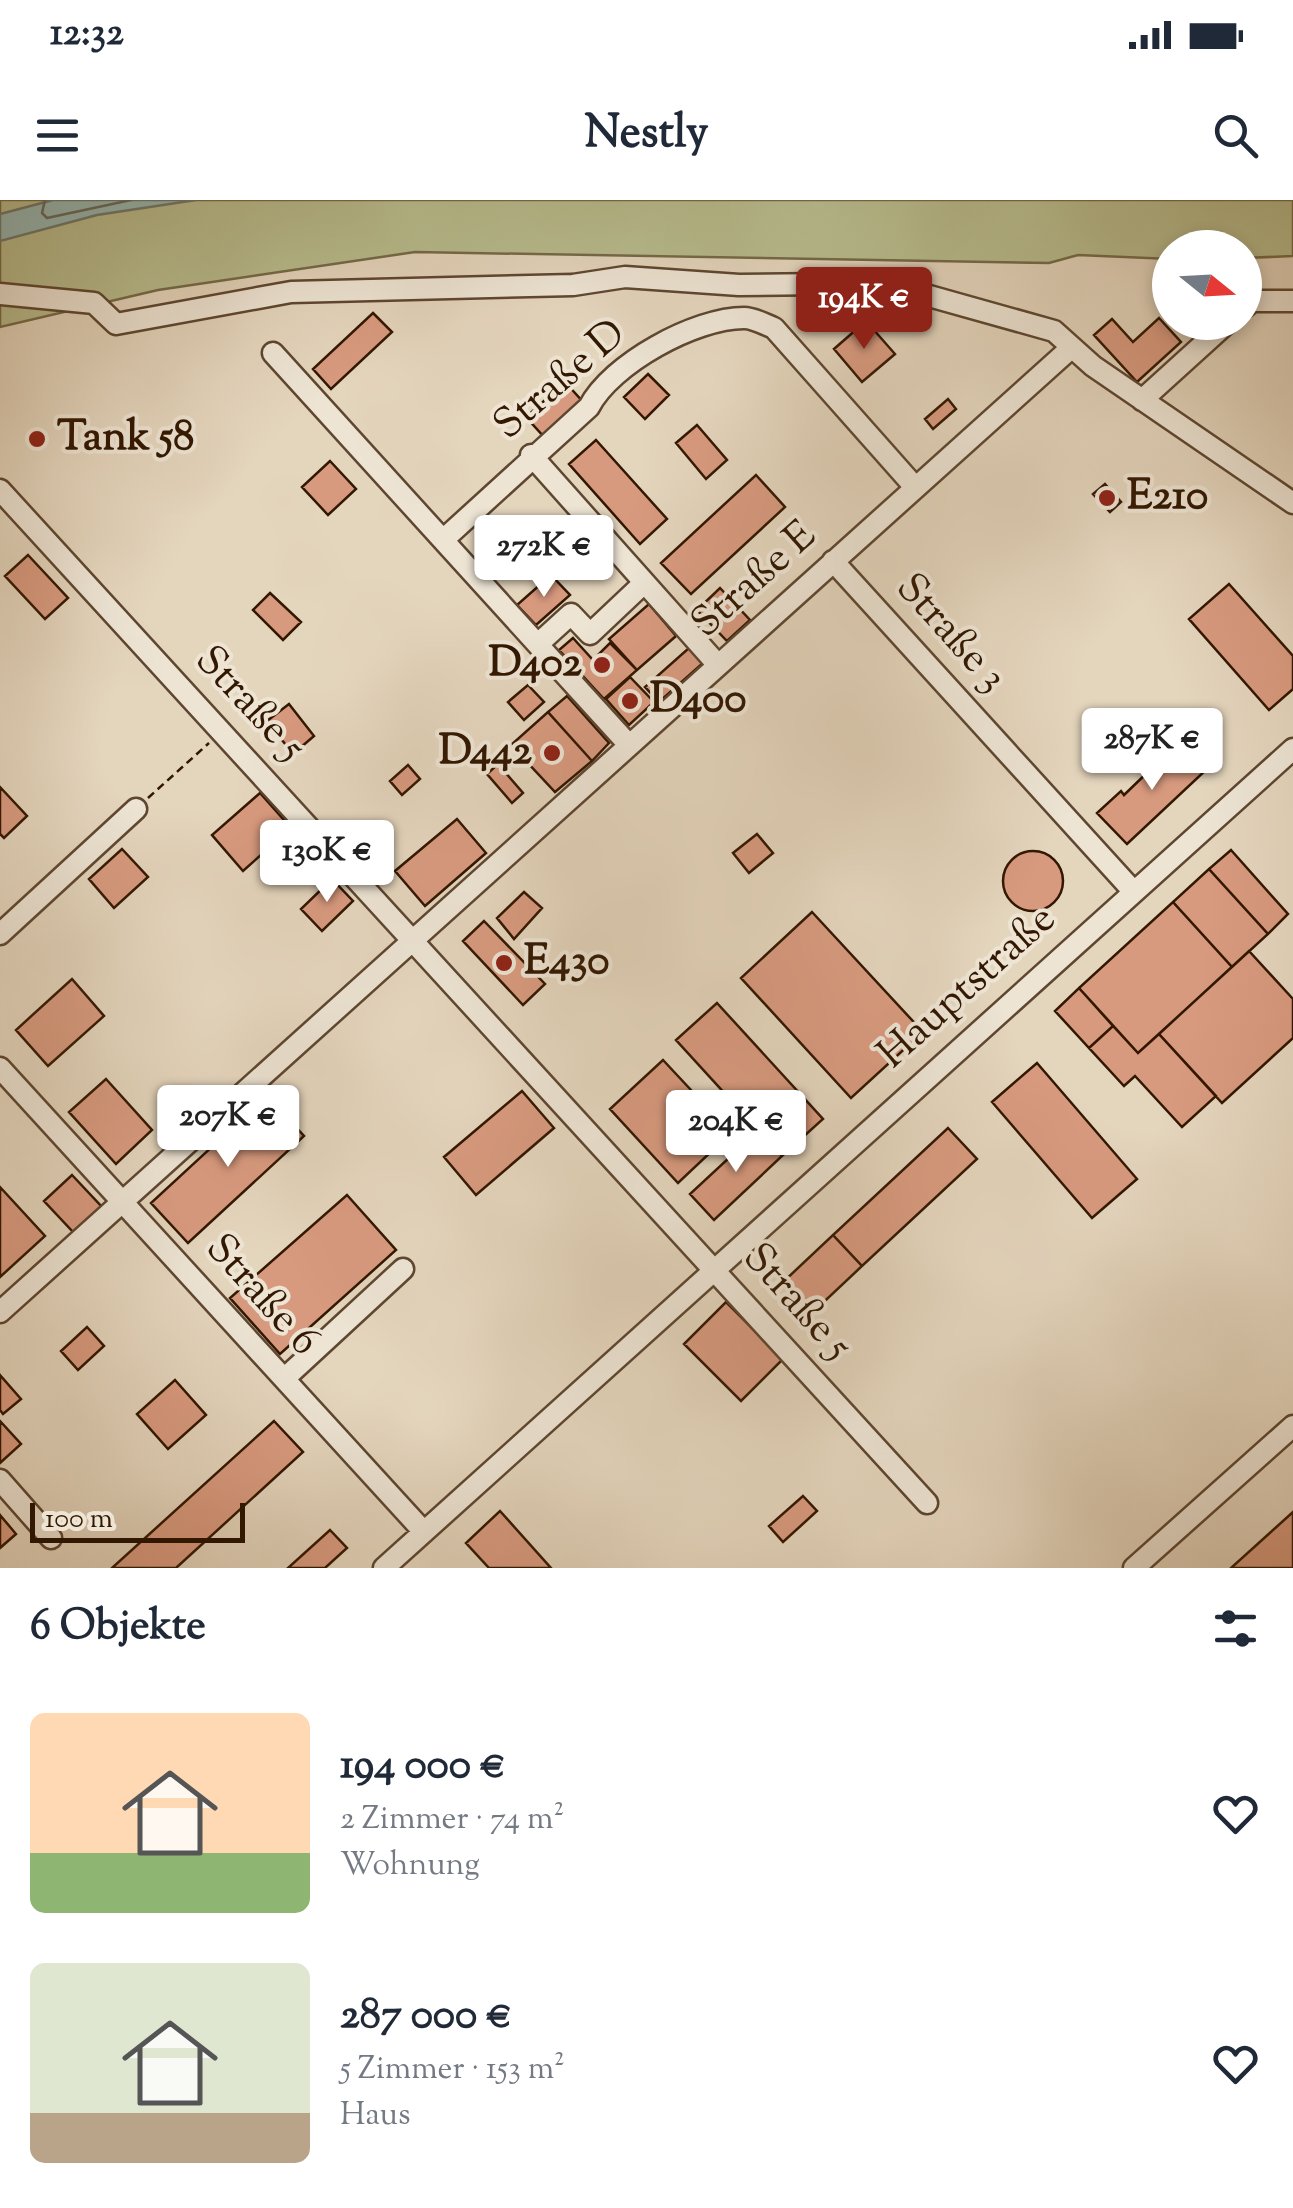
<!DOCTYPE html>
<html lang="de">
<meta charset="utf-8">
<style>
body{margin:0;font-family:"Sorts Mill Goudy",serif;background:#f6f6f7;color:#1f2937;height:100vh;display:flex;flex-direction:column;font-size:38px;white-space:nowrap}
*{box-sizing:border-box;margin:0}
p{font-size:32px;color:#747a83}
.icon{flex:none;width:55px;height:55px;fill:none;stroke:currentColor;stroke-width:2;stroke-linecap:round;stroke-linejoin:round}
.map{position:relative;height:1368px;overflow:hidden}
.sheet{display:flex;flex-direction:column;background:#fff;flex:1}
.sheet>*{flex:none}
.needle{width:65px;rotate:108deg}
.fabs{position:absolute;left:1152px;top:30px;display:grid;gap:20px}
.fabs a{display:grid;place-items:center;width:110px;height:110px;border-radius:50%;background:#fff;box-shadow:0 5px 15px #0003;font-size:50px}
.scale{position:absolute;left:30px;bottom:25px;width:215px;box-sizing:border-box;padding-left:10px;border:5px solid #321701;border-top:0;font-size:28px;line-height:35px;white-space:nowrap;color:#321701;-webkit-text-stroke:8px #ede4d4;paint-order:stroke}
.price{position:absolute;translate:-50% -85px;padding:0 22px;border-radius:10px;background:#fff;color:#222;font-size:32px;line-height:65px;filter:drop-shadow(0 2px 5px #0008)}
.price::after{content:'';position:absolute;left:50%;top:60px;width:30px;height:22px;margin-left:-15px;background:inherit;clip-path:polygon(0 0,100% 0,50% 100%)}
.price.on{background:#8f2418;color:#fff}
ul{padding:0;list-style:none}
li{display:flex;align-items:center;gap:30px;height:250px;padding:0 30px}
li span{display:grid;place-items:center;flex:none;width:280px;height:200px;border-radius:15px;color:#555}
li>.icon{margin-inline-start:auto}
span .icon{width:120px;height:120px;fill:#fffc;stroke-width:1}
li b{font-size:42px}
h2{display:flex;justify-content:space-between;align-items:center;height:120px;padding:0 30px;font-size:42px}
.status{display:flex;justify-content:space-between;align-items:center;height:70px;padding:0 50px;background:#fff;direction:ltr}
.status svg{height:28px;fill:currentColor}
header{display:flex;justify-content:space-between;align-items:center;height:130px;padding:0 30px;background:#fff;font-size:45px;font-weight:700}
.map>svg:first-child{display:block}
.green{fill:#b7bc8e;stroke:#746a48;stroke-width:2.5}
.water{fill:#95b8b5;stroke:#6d786d;stroke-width:2.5}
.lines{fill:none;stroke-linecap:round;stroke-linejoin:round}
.shore{stroke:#64685b;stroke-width:2.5}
.building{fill:#d89a7f;stroke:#321701;stroke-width:2.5}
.minor-casing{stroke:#5e4630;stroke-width:25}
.path{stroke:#321701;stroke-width:2.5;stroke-dasharray:8 5;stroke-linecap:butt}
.minor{stroke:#ede4d4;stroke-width:20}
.poi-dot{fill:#8f2418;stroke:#ede4d4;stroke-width:4}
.labels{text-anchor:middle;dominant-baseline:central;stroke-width:8;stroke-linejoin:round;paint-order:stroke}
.street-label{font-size:42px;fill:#321701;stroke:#ede4d4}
.poi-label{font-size:42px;font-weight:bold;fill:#321701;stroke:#ede4d4;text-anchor:start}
</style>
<div class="status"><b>12:32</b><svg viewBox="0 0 49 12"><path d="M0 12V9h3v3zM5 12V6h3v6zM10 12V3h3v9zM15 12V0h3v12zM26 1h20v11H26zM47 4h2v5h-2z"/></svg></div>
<header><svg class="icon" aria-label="menu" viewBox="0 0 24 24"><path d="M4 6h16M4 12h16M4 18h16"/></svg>Nestly<svg class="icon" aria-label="search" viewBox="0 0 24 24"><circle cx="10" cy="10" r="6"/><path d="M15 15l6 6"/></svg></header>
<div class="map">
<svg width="1293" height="1368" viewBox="0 0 1293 1368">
<rect width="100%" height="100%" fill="#e4d5bd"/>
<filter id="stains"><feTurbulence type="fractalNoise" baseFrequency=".002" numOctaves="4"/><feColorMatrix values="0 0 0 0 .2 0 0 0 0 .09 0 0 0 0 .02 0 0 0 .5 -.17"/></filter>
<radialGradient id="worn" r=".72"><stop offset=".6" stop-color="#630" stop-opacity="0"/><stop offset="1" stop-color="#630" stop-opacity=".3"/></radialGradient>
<!-- green -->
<path class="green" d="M 0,0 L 1293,0 L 1293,56 L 1245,58 L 1245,48 L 1170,48 L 1170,59 L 1078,55 L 1049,63 L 415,52 L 158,90 L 0,127 Z"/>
<!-- water -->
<path class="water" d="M 53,0 L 196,0 L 97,15 L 0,41 L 0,14 Z"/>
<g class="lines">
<!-- shore -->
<path class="shore" d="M 45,0 L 42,13 L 47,18 L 131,0"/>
</g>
<!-- building -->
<path class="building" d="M 373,113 L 392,132 L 331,189 L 313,169 Z
M 1159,118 L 1181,142 L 1137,182 L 1094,135 L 1112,119 L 1133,142 Z
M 866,121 L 895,154 L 862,182 L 834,149 Z
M 648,174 L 669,195 L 645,219 L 624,197 Z
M 565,182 L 584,203 L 545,238 L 526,217 Z
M 948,199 L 956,209 L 933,229 L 925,219 Z
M 697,225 L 727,260 L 706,279 L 676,243 Z
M28 239a9 9 0 1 1 18 0a9 9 0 1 1-18 0Z
M 596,240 L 667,319 L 640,344 L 569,264 Z
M 330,261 L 356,289 L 328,315 L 302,287 Z
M 756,275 L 785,307 L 691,394 L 661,363 Z
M 1105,284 L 1121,302 L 1110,312 L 1093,294 Z
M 28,355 L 68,398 L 45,419 L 5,376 Z
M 551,375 L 570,395 L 536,425 L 517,405 Z
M 1229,384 L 1293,456 L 1293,489 L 1269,510 L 1189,419 Z
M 720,388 L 750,420 L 727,441 L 697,410 Z
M 270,393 L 301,422 L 283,440 L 253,410 Z
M 649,404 L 676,436 L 637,470 L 609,439 Z
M 573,438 L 593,460 L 610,443 L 637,470 L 604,499 L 559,450 Z
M 689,448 L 703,463 L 659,502 L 645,487 Z
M 630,477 L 654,502 L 629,525 L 606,499 Z
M 528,485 L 544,502 L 524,520 L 508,502 Z
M 567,496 L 609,543 L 592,561 L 548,512 Z
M 289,504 L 314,536 L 293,554 L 267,521 Z
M 548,512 L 592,561 L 555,592 L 511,545 Z
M 1180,541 L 1207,569 L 1127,644 L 1097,613 L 1121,591 L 1124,595 Z
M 498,564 L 523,593 L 512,603 L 487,574 Z
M 408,565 L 420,579 L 402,595 L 390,581 Z
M 0,587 L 27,616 L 4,638 L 0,634 Z
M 260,593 L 291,628 L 243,671 L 212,635 Z
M 457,619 L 486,653 L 425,706 L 395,671 Z
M 757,634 L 773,653 L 749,673 L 733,653 Z
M 122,649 L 148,677 L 114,708 L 89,679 Z
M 1231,650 L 1288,714 L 1268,734 L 1209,669 Z
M1003 681a30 30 0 1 1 60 0a30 30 0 1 1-60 0Z
M 1209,669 L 1268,734 L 1232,767 L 1173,702 Z
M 332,679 L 353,701 L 322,731 L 301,709 Z
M 524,692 L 542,708 L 514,739 L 497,718 Z
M 1173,702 L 1232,767 L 1138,853 L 1079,788 Z
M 812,712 L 923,832 L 851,898 L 741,778 Z
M 484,721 L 545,784 L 523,805 L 463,741 Z
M 1249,751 L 1293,799 L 1293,838 L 1222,903 L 1159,834 Z
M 72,779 L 104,816 L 48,866 L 16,830 Z
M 1079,788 L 1113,826 L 1089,848 L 1055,811 Z
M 717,803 L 823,919 L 782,956 L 676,840 Z
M 1113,826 L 1138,853 L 1159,834 L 1216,896 L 1182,927 L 1135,876 L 1124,886 L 1089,848 Z
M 663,860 L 731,933 L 678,983 L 610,909 Z
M 1037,863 L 1137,979 L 1092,1018 L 992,902 Z
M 106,879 L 152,930 L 116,964 L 69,912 Z
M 522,891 L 554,928 L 476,995 L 444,957 Z
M 267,896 L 304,936 L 188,1043 L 151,1003 Z
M 948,928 L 977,959 L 862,1066 L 833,1035 Z
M 758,931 L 782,956 L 714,1020 L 690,994 Z
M 72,975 L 102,1007 L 74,1033 L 44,1001 Z
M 0,987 L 45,1036 L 0,1077 Z
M 347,995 L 396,1050 L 280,1154 L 230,1098 Z
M 833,1035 L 862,1066 L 810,1115 L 781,1084 Z
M 726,1102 L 783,1159 L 741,1201 L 684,1144 Z
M 87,1127 L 104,1146 L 78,1170 L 61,1151 Z
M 0,1175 L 21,1199 L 3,1214 L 0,1210 Z
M 175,1180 L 206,1215 L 168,1249 L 137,1214 Z
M 0,1221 L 21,1244 L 0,1263 Z
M 274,1221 L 303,1252 L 176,1368 L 112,1368 Z
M 803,1296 L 817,1311 L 783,1342 L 769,1326 Z
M 500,1311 L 551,1368 L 489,1368 L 466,1343 Z
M 1293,1312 L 1293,1368 L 1231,1368 Z
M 0,1315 L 16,1334 L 0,1348 Z
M 330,1330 L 347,1348 L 325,1368 L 288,1368 Z"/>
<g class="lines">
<!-- minor casing -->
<g class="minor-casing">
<path id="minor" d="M 0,94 L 94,103 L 116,124 L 291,92 L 573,85 L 625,77 L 739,85 L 826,84 L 922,94 L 1054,131 L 1093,166 L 1293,303
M 1245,107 L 1252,101 L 1293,101
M 273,153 L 629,545
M 1142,200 L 1228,122
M 531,255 L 718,465
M 0,290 L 927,1303
M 443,340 L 589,207 C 611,164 695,118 744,118 C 754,118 764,124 774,128 L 914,286
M 833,361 L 1134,692
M 538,444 L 571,414 L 590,434 L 644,383
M 0,734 L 136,609
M 0,868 L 424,1332
M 0,1112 L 1071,148
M 285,1178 L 403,1069
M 0,1280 L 51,1338
M 384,1368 L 1293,549
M 1134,1368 L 1293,1226"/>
</g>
<!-- path -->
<path class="path" d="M 148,598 L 209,543"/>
<!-- minor -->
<use href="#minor" class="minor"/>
</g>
<!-- markers -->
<g class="poi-dot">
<circle cx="37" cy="239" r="10"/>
<circle cx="1107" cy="298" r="10"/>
<circle cx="602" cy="465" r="10"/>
<circle cx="630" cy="501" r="10"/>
<circle cx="552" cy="553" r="10"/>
<circle cx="504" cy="763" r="10"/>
</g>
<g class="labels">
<!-- street labels -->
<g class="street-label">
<text transform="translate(561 181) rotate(-41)">Straße D</text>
<text transform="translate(755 381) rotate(-42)">Straße E</text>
<text transform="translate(950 434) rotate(48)">Straße 3</text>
<text transform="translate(249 505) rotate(47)">Straße 5</text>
<text transform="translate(968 788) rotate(-42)">Hauptstraße</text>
<text transform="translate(261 1096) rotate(48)">Straße 6</text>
<text transform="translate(796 1103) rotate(48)">Straße 5</text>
</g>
<!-- poi labels -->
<g class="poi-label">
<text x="57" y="239">Tank 58</text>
<text x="1127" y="298">E210</text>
<text x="582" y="465" text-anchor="end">D402</text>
<text x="650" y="501">D400</text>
<text x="532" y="553" text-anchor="end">D442</text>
<text x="524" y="763">E430</text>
</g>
</g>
<rect width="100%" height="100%" filter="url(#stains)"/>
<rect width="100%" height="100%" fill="url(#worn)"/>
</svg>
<div class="fabs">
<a><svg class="needle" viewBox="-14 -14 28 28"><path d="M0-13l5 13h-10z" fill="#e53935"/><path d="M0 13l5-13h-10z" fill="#747a83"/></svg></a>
</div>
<div class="scale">100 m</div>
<b class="price on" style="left:864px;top:152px">194K €</b>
<b class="price" style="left:544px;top:400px">272K €</b>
<b class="price" style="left:1152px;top:593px">287K €</b>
<b class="price" style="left:327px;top:705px">130K €</b>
<b class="price" style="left:228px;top:970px">207K €</b>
<b class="price" style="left:736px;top:975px">204K €</b>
</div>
<section class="sheet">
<h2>6 Objekte<svg class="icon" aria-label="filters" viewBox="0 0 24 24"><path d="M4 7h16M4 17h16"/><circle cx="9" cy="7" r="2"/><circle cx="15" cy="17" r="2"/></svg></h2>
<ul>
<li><span style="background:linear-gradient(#ffd9b3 70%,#8fb573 0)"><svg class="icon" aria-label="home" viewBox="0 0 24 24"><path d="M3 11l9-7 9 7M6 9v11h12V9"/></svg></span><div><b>194 000 €</b><p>2 Zimmer · 74 m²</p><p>Wohnung</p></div><svg class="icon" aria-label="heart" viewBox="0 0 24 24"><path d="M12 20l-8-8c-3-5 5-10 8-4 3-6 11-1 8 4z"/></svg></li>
<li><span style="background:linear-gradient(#dfe7d0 75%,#b9a48a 0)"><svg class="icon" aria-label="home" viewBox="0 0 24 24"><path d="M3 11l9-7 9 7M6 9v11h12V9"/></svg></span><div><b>287 000 €</b><p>5 Zimmer · 153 m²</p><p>Haus</p></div><svg class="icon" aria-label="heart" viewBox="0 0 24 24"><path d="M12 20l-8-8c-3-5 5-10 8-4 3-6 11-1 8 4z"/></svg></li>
</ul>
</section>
